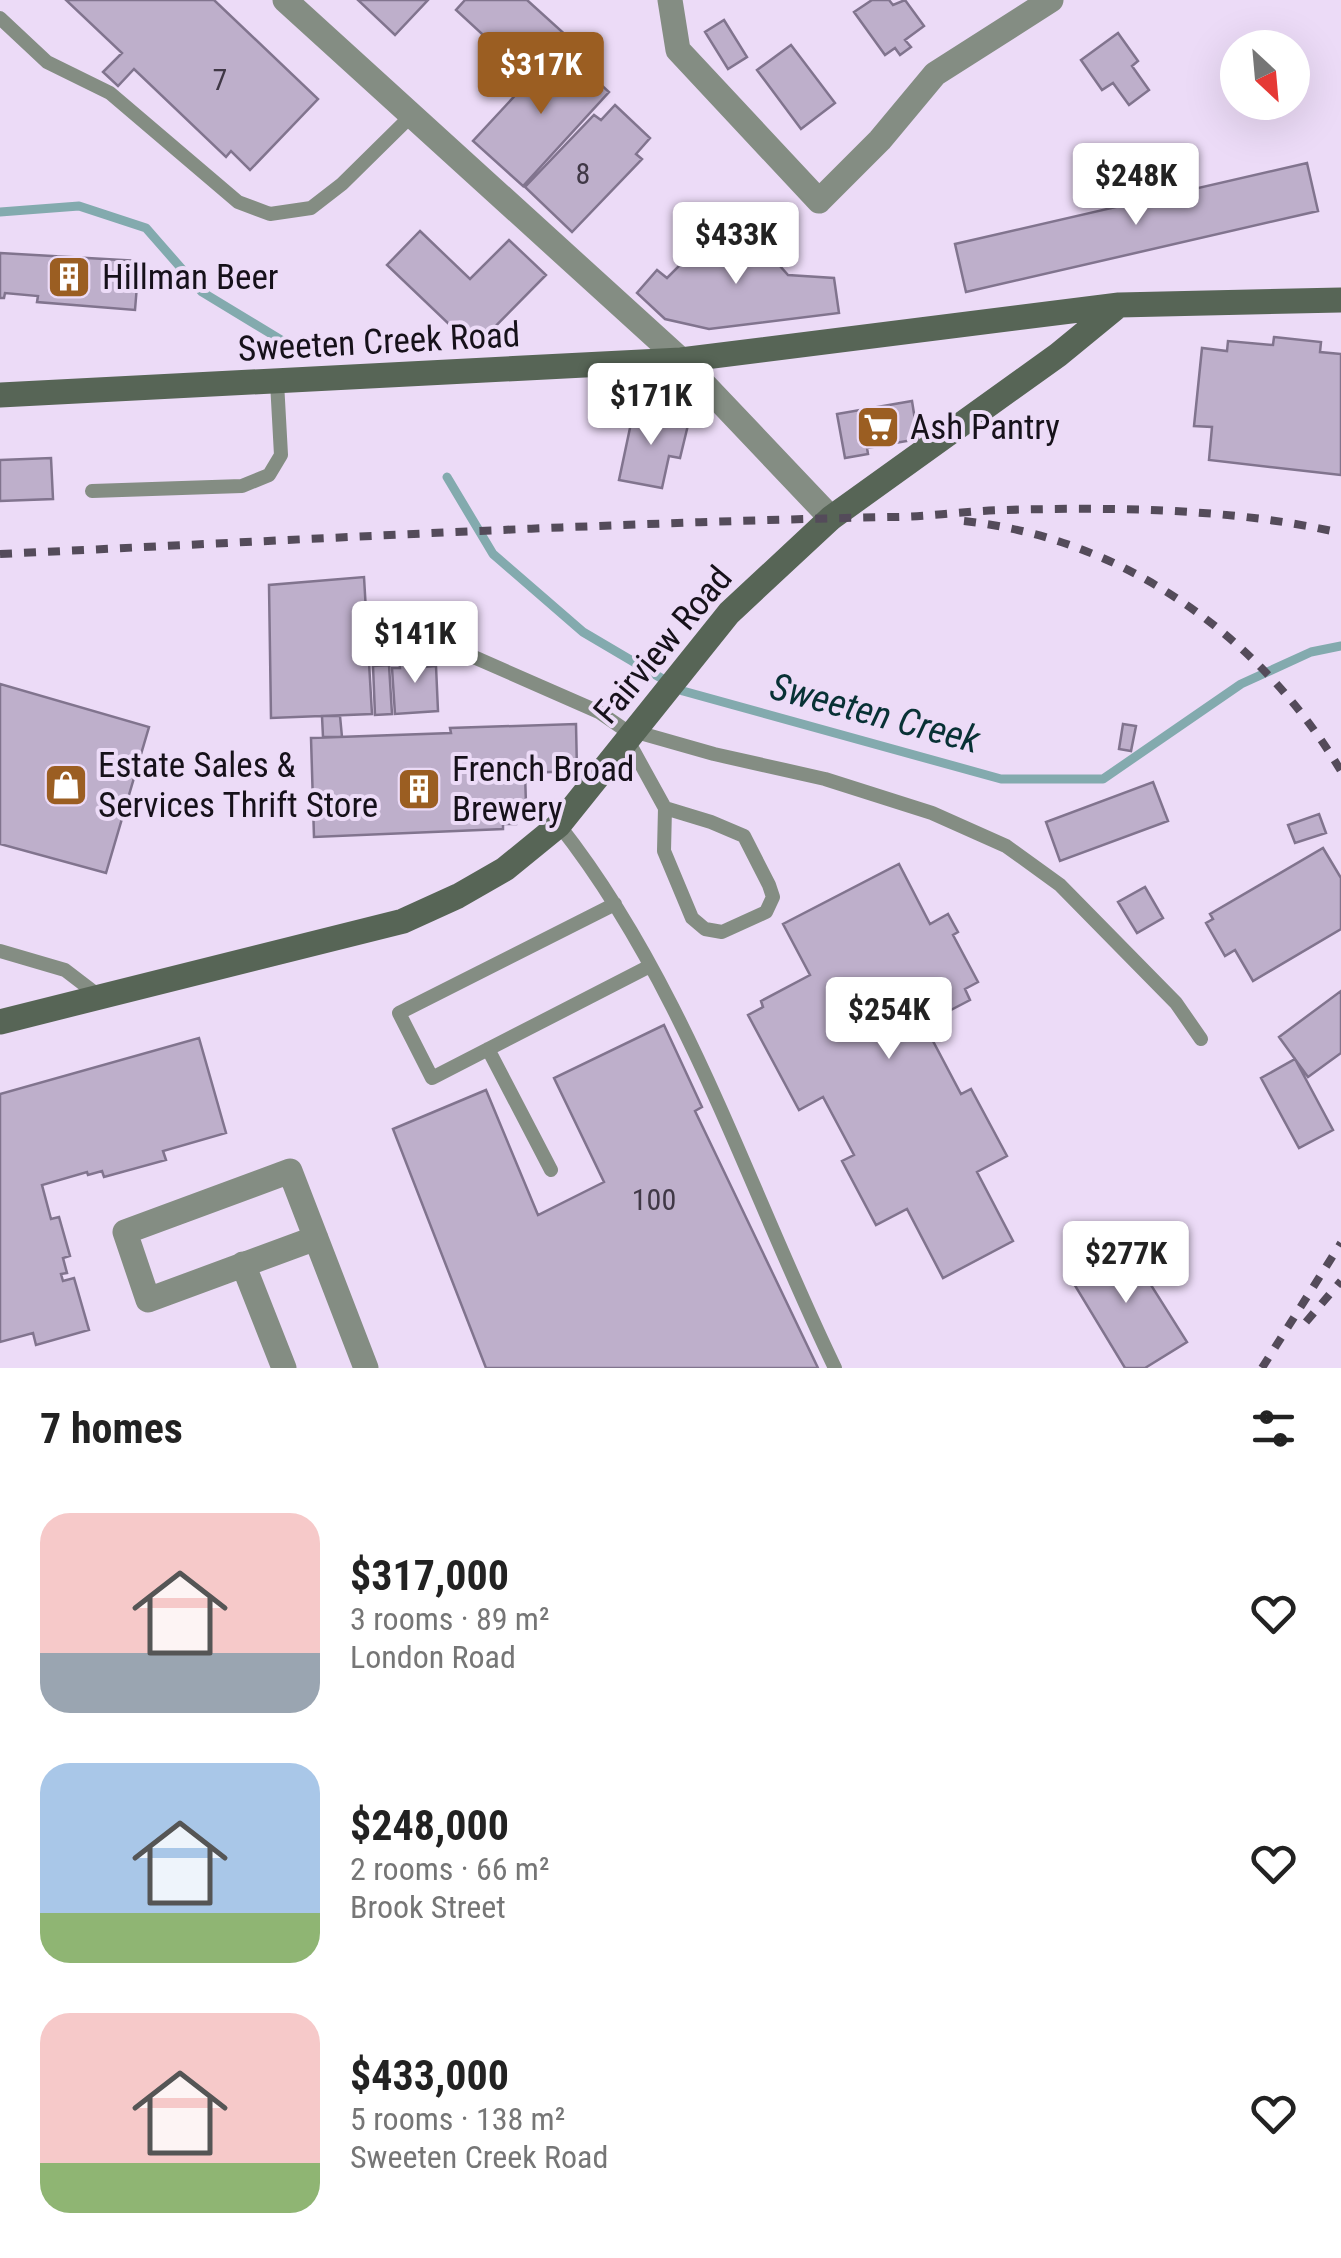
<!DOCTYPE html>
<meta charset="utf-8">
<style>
body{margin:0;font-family:"Roboto Condensed",sans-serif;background:#f6f6f6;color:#222;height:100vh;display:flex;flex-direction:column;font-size:38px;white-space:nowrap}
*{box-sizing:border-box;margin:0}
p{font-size:32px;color:#767676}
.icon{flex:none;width:55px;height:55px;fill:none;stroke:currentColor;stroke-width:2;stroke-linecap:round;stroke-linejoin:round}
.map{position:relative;height:1368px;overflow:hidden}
.drawer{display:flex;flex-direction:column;background:#fff;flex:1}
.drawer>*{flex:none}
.needle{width:65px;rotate:154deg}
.buttons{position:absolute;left:1220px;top:30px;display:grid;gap:20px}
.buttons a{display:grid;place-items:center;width:90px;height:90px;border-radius:50%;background:#fff;box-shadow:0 10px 40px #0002;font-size:50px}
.price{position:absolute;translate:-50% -85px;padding:0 22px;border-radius:10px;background:#fff;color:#222;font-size:32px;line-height:65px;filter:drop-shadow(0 2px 5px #0008)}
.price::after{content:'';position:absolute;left:50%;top:60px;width:30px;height:22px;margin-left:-15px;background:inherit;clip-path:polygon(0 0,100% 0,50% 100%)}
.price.current{background:#9b5e22;color:#fff}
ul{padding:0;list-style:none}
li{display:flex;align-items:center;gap:30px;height:250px;padding:0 40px}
li span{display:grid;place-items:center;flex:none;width:280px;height:200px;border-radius:30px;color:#555}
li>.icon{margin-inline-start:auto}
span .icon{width:120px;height:120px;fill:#fffc;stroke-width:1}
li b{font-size:42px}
h2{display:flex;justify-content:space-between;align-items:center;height:120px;padding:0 40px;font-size:42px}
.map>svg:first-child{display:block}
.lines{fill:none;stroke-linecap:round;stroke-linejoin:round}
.stream{stroke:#83aaae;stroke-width:9}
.building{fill:#beafcb;stroke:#81748e;stroke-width:2.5}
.service{stroke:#848d83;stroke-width:14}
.minor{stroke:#848d83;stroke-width:25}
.secondary{stroke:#576556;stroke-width:25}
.rail{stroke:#544b5a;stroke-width:8;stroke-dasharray:12 12;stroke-linecap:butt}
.labels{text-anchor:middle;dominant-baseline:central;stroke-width:8;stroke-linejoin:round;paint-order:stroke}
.number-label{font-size:30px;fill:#403846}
.poi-label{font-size:35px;fill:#16111a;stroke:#ecdbf7;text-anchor:start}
.street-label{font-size:35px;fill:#16111a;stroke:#ecdbf7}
.water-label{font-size:38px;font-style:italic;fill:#083135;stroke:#ecdbf7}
</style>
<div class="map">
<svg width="1341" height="1368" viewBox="0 0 1341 1368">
<rect width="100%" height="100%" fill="#ecdbf7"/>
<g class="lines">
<!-- stream -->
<path class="stream" d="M 0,212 L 79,206 L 146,228 L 202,292 L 306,355
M 447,477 L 493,554 L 583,632 L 683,691 L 1001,779 L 1103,779 L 1241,684 L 1311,652 L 1341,646"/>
</g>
<!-- building -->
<path class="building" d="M 66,0 L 214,0 L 318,99 L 250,170 L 231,151 L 226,157 L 134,69 L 118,86 L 103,72 L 122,53 Z
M 358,0 L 428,0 L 395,35 Z
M 465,0 L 527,0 L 569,38 L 531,79 L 456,10 Z
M 872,0 L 889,0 L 893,5 L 905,0 L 924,26 L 905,40 L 911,47 L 900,55 L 895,48 L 885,55 L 854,12 Z
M 724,20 L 747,57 L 728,69 L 705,32 Z
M 1118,33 L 1138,61 L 1132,66 L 1149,90 L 1129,105 L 1113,83 L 1102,90 L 1081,60 Z
M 791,45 L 835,103 L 801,129 L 757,70 Z
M 560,47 L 609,92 L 523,186 L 473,141 Z
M 615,105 L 650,138 L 636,154 L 642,159 L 572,232 L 525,187 L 594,115 L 601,120 Z
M 1307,163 L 1318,211 L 966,292 L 955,244 Z
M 708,215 L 720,226 L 716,231 L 740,255 L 757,240 L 788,275 L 834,278 L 839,313 L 709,329 L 665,319 L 637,293 L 657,270 L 667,278 L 705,240 L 695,231 Z
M 420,231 L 470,279 L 509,240 L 546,275 L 474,348 L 387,265 Z
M 0,253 L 139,261 L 135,310 L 37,302 L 38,296 L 5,293 L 4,298 L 0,298 Z
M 1274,337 L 1321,342 L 1320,352 L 1341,354 L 1341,475 L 1209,460 L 1212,427 L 1194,426 L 1202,348 L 1227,351 L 1228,341 L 1273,345 Z
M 912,401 L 918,439 L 867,448 L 868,454 L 845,458 L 837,414 Z
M 634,409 L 674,417 L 673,422 L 688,425 L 680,458 L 669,456 L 662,488 L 619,480 Z
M 51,458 L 53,499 L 0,501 L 0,460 Z
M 364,577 L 372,714 L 271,718 L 269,585 Z
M 424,654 L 425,667 L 436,666 L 438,711 L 395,714 L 392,668 L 400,668 L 399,655 Z
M 389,665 L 392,714 L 375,715 L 373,666 Z
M 0,684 L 149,727 L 106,873 L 0,844 Z
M 322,716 L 340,716 L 342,737 L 323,737 Z
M 576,724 L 577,771 L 525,773 L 526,804 L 516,805 L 516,824 L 503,824 L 503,829 L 314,837 L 311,738 L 451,733 L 450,728 Z
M 1123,724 L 1136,726 L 1131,751 L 1119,749 Z
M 1153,782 L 1168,821 L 1060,861 L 1046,822 Z
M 1319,814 L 1326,833 L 1295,843 L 1288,825 Z
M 1323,848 L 1341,878 L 1341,929 L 1253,981 L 1235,950 L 1225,956 L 1206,923 L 1213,919 L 1210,914 Z
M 899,864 L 930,924 L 948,914 L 958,932 L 953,935 L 978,982 L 965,989 L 970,1000 L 924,1024 L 961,1094 L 971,1089 L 1007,1156 L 977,1172 L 1013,1241 L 943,1278 L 907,1209 L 876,1225 L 842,1161 L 854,1155 L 823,1097 L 799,1110 L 748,1015 L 763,1007 L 761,1001 L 810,975 L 783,924 Z
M 1145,887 L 1163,918 L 1137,933 L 1118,902 Z
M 1341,991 L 1341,1053 L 1308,1077 L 1279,1037 Z
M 664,1025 L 702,1107 L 695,1111 L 818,1368 L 486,1368 L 393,1129 L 486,1090 L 538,1215 L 604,1182 L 554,1078 Z
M 199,1038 L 226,1133 L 163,1151 L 166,1160 L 104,1177 L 102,1171 L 88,1175 L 87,1172 L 42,1185 L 51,1219 L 59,1217 L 70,1256 L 63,1258 L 67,1273 L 61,1274 L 63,1281 L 74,1278 L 89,1330 L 36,1345 L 33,1333 L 0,1342 L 0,1094 Z
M 1295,1059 L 1333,1130 L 1299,1148 L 1261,1078 Z
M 1120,1236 L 1187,1342 L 1145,1368 L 1125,1368 L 1065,1269 Z"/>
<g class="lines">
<!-- service -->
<path class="service" d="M 0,18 L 47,62 L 110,93 L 238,202 L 270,214 L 311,208 L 342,184 L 412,115
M 92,491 L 242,486 L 269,475 L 281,455 L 277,382
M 460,651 L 599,712 L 631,734
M 633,731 L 714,754 L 825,779 L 932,813 L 1006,846 L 1060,885 L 1176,1003 L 1201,1039
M 627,739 L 665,808 L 664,851 L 692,918 L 705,929 L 722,932 L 766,912 L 773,897 L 769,885 L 744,836 L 711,822 L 665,808
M 559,825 C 685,985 747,1186 835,1368
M 615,904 L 399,1013 L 432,1078 L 650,966
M 0,951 L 65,970 L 99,996
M 488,1049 L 551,1170"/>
<!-- minor -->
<path class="minor" d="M 285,0 L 681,360 L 831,518
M 670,0 L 678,50 L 819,201 L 880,140 L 935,74 L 1051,0
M 316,1238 L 148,1300 L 125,1232 L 290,1171 L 366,1368
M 243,1264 L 284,1368"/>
<!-- secondary -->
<path class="secondary" d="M 0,395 L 681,360 L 1119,305 L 1341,300
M 0,1022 L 403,921 L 458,896 L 505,869 L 559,825 L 729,613 L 831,518 L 1058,355 L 1119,305"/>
<!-- rail -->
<path class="rail" d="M 964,521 C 1122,538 1260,635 1341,771
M 0,554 C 297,540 593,523 890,517 C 928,517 965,511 1003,510 C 1115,507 1231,508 1341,533
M 1306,1322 L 1341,1281
M 1262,1368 L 1341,1243"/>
</g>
<!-- icons -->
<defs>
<g id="building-square" transform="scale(2.25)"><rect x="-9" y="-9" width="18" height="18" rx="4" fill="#9b5e22" stroke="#ecdbf7"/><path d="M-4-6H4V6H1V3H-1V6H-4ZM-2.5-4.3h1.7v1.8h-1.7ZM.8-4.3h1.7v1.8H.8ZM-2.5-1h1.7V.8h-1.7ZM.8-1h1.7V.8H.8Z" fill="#fff"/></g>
<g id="supermarket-square" transform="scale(2.25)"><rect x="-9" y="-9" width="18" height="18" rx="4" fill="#9b5e22" stroke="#ecdbf7"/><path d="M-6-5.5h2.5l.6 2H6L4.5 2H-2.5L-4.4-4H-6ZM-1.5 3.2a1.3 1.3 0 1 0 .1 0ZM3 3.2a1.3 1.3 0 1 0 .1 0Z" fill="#fff"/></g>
<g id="shop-square" transform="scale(2.25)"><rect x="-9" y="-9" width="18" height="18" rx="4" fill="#9b5e22" stroke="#ecdbf7"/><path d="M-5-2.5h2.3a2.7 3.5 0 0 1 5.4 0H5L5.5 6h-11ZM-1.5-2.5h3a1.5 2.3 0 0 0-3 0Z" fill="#fff"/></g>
</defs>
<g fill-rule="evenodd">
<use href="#building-square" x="69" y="277"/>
<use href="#supermarket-square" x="878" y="427"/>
<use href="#shop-square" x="66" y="785"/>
<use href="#building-square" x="419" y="789"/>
</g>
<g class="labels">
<!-- number labels -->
<g class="number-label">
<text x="220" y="79">7</text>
<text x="583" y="173">8</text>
<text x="654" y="1199">100</text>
</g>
<!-- poi labels -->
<g class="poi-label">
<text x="102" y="277">Hillman Beer</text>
<text x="910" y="427">Ash Pantry</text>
<text x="98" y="765">Estate Sales &amp;<tspan x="98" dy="40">Services Thrift Store</tspan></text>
<text x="452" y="769">French Broad<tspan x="452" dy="40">Brewery</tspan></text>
</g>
<!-- street labels -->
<g class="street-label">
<text transform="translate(379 342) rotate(-3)">Sweeten Creek Road</text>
<text transform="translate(663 645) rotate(-50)">Fairview Road</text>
</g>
<!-- water labels -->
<g class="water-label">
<text transform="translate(875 713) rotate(15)">Sweeten Creek</text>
</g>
</g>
</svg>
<div class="buttons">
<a><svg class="needle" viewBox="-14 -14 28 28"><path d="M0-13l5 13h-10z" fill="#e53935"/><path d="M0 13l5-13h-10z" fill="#767676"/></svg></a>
</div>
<b class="price current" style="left:541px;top:117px">$317K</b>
<b class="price" style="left:1136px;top:228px">$248K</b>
<b class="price" style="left:736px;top:287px">$433K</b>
<b class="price" style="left:651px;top:448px">$171K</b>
<b class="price" style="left:415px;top:686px">$141K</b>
<b class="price" style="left:889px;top:1062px">$254K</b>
<b class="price" style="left:1126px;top:1306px">$277K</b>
</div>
<section class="drawer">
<h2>7 homes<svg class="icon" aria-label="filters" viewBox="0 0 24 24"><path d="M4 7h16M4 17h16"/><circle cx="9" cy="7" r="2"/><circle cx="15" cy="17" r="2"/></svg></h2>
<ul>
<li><span style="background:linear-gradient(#f6c9c9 70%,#9aa5b1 0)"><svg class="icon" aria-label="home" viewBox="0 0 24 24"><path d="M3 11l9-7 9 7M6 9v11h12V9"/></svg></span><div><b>$317,000</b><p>3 rooms · 89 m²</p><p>London Road</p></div><svg class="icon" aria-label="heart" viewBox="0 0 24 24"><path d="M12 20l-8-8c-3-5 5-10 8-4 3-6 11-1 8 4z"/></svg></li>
<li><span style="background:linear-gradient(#a9c7e8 75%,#8fb573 0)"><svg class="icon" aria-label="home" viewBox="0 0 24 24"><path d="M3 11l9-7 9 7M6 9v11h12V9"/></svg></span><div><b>$248,000</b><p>2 rooms · 66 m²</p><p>Brook Street</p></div><svg class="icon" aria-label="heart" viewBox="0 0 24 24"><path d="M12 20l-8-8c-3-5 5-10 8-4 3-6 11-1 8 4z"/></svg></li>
<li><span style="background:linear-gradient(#f6c9c9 75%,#8fb573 0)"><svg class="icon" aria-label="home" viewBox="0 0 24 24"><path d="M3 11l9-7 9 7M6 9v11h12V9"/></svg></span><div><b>$433,000</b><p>5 rooms · 138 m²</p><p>Sweeten Creek Road</p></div><svg class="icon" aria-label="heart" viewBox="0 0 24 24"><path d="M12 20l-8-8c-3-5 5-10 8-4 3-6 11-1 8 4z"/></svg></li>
</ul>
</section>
